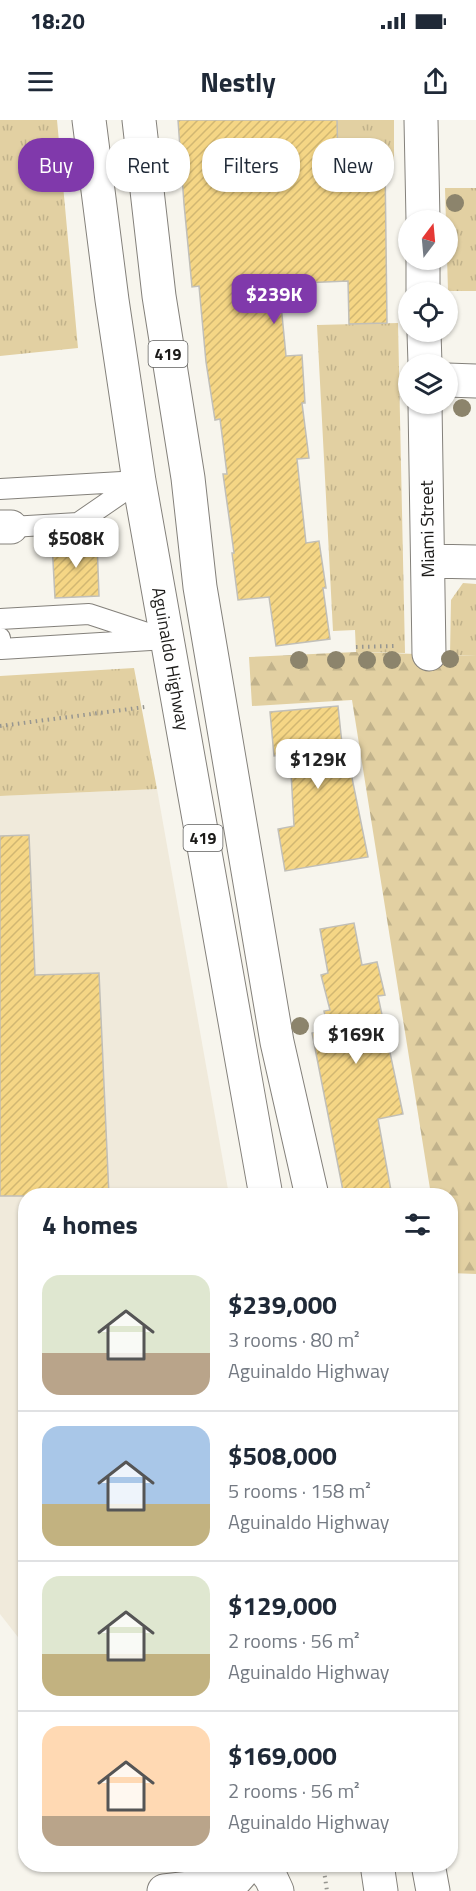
<!DOCTYPE html>
<meta charset="utf-8">
<style>
body{margin:0;font-family:"Titillium Web",sans-serif;background:#f6f6f7;color:#1f2937;height:100vh;display:flex;flex-direction:column;font-size:22px;white-space:nowrap}
*{box-sizing:border-box;margin:0}
p{font-size:20px;color:#747a83}
.icon{flex:none;width:33px;height:33px;fill:none;stroke:currentColor;stroke-width:2;stroke-linecap:round;stroke-linejoin:round}
.map{position:relative;flex:1;overflow:hidden}
.drawer{position:absolute;left:18px;top:1068px;width:440px;height:684px;display:flex;flex-direction:column;background:#fff;border-radius:24px;box-shadow:0 2px 4px #0004}
.drawer>*{flex:none}
.banner{position:absolute;left:18px;top:18px;width:441px;height:54px;display:flex;gap:12px}
.needle{width:39px;rotate:16deg}
.tools{position:absolute;left:398px;top:90px;display:grid;gap:12px}
.tools a{display:grid;place-items:center;width:60px;height:60px;border-radius:50%;background:#fff;box-shadow:0 2px 4px #0004;font-size:30px}
.price{position:absolute;translate:-50% -51px;padding:0 14px;border-radius:12px;background:#fff;color:#222;font-size:20px;line-height:39px;filter:drop-shadow(0 2px 3px #0008)}
.price::after{content:'';position:absolute;left:50%;top:36px;width:18px;height:14px;margin-left:-9px;background:inherit;clip-path:polygon(0 0,100% 0,50% 100%)}
.price.current{background:#8039ab;color:#fff}
ul{padding:0;list-style:none}
li{display:flex;align-items:center;gap:18px;height:150px;padding:0 24px}
li+li{border-top:2px solid #e0e1e3}
li span{display:grid;place-items:center;flex:none;width:168px;height:120px;border-radius:18px;color:#555}
li>.icon{margin-inline-start:auto}
span .icon{width:72px;height:72px;fill:#fffc;stroke-width:1}
li b{font-size:26px}
h2{display:flex;justify-content:space-between;align-items:center;height:72px;padding:0 24px;font-size:26px}
.pill{padding:0 21px;border-radius:24px;background:#fff;box-shadow:0 2px 4px #0004;font-size:21px;line-height:54px}
.pill.current{background:#8039ab;color:#fff}
.status{display:flex;justify-content:space-between;align-items:center;height:42px;padding:0 30px;background:#fff;direction:ltr}
.status svg{height:16px;fill:currentColor}
header{display:flex;justify-content:space-between;align-items:center;height:78px;padding:0 24px;background:#fff;font-size:27px;font-weight:700}
.map>svg:first-child{display:block}
.built{fill:#f0eadb}
.grass{fill:url(#grass-tufts)}
.forest{fill:url(#forest-firs)}
.building{fill:url(#building-hatch);stroke:#c1bfb8;stroke-width:1.5}
.lines{fill:none;stroke-linecap:round;stroke-linejoin:round}
.service-casing{stroke:#84817b;stroke-width:22}
.minor-casing{stroke:#84817b;stroke-width:35}
.primary-casing{stroke:#84817b;stroke-width:35}
.path{stroke:#979690;stroke-width:4;stroke-dasharray:1.5 4.5;stroke-linecap:butt}
.service{stroke:#fff;stroke-width:20}
.minor{stroke:#fff;stroke-width:33}
.primary{stroke:#fff;stroke-width:33}
.tree{fill:#8c846c}
.labels{text-anchor:middle;dominant-baseline:central;stroke-width:5;stroke-linejoin:round;paint-order:stroke}
.shield{fill:#fff;stroke:#5f5f5d;stroke-width:1.5}
.shield-label{font-size:16px;font-weight:bold;fill:#1b1a18}
.street-label{font-size:18px;fill:#1b1a18;stroke:#fff}
</style>
<div class="status"><b>18:20</b><svg viewBox="0 0 49 12"><path d="M0 12V9h3v3zM5 12V6h3v6zM10 12V3h3v9zM15 12V0h3v12zM26 1h20v11H26zM47 4h2v5h-2z"/></svg></div>
<header><svg class="icon" aria-label="menu" viewBox="0 0 24 24"><path d="M4 6h16M4 12h16M4 18h16"/></svg>Nestly<svg class="icon" aria-label="share" viewBox="0 0 24 24"><path d="M12 15V3M7 8l5-5 5 5M5 13v7h14v-7"/></svg></header>
<div class="map">
<svg width="476" height="1771" viewBox="0 0 476 1771">
<defs>
<pattern id="grass-tufts" width="24" height="20" patternUnits="userSpaceOnUse" patternTransform="scale(1.5)"><rect width="24" height="20" fill="#e2d0a2"/><path d="M3 7l-1-3M5 7V3M7 7l1-3M15 17l-1-3M17 17v-4M19 17l1-3" fill="none" stroke="#c1b28b"/></pattern>
<pattern id="forest-firs" width="22" height="20" patternUnits="userSpaceOnUse" patternTransform="scale(1.5)"><rect width="22" height="20" fill="#e2d0a2"/><path d="M5 1l3.5 6h-7zM16 11l3.5 6h-7z" fill="#c1b28b"/></pattern>
<pattern id="building-hatch" width="6" height="6" patternUnits="userSpaceOnUse" patternTransform="scale(1.5)"><rect width="6" height="6" fill="#f5d685"/><path d="M-1 1l2-2M0 6l6-6M5 7l2-2" fill="none" stroke="#d1b772"/></pattern>
</defs>
<rect width="100%" height="100%" fill="#f7f5ed"/>
<!-- built -->
<path class="built" d="M 157,669 L 229,1075 L 26,1076 L 25,1526 L 0,1494 L 0,676 Z"/>
<!-- grass -->
<path class="grass" d="M 0,0 L 57,0 L 78,228 L 0,236 Z
M 306,0 L 394,0 L 394,42 L 308,43 Z
M 445,68 L 476,68 L 476,171 L 448,171 Z
M 398,203 L 405,533 L 356,532 L 355,510 L 333,511 L 317,205 Z
M 463,463 L 476,464 L 476,536 L 450,535 L 451,480 Z
M 134,548 L 157,669 L 0,676 L 0,556 Z"/>
<!-- forest -->
<path class="forest" d="M 356,532 L 476,536 L 476,1154 L 450,1153 L 450,1076 L 431,1075 L 352,580 L 252,586 L 249,537 Z"/>
<!-- building -->
<path class="building" d="M 178,0 L 337,0 L 338,42 L 385,42 L 387,203 L 349,204 L 348,161 L 279,164 L 286,236 L 302,235 L 305,283 L 302,283 L 309,338 L 297,339 L 306,423 L 319,421 L 326,468 L 323,468 L 330,519 L 276,526 L 269,477 L 238,480 L 232,433 L 234,433 L 223,354 L 227,354 L 220,299 L 215,300 L 206,242 L 199,166 L 192,167 L 184,84 Z
M 97,421 L 99,476 L 55,478 L 52,423 Z
M 338,586 L 343,633 L 347,633 L 368,737 L 285,751 L 278,709 L 294,706 L 290,634 L 274,636 L 270,592 Z
M 29,715 L 35,855 L 99,853 L 109,1076 L 0,1076 L 0,716 Z
M 354,803 L 362,845 L 377,842 L 385,875 L 378,876 L 403,994 L 378,999 L 392,1076 L 344,1076 L 312,913 L 328,910 L 324,891 L 330,890 L 321,855 L 328,853 L 320,809 Z"/>
<g class="lines">
<!-- service casing -->
<g class="service-casing">
<path id="service" d="M 0,369 L 139,361
M 11,407 L 78,403 L 139,361
M 0,499 L 89,494 L 156,516
M 0,518 L 1,529 L 167,519"/>
</g>
<!-- minor casing -->
<g class="minor-casing">
<path id="minor" d="M 421,0 L 423,100
M 423,140 L 423,172
M 424,212 L 425,244
M 447,260 L 476,261
M 425,284 L 429,534
M 0,407 L 11,407
M 428,441 L 476,442
M 260,1744 L 271,1758 L 277,1771
M 164,1771 L 217,1765 L 236,1759 L 249,1744"/>
</g>
<!-- primary casing -->
<g class="primary-casing">
<path id="primary" d="M 89,0 L 112,180 L 139,361 L 266,1076
M 139,0 L 159,176 L 188,358 L 200,467 L 277,922 L 312,1076
M 377,1744 L 381,1771
M 428,1744 L 433,1771"/>
</g>
<!-- path -->
<path class="path" d="M 356,527 L 394,526
M 0,606 L 145,587
M 323,1744 L 327,1771"/>
<!-- service -->
<use href="#service" class="service"/>
<!-- minor -->
<use href="#minor" class="minor"/>
<!-- primary -->
<use href="#primary" class="primary"/>
</g>
<!-- trees -->
<g class="tree">
<circle cx="455" cy="83" r="9"/>
<circle cx="462" cy="288" r="9"/>
<circle cx="450" cy="539" r="9"/>
<circle cx="299" cy="540" r="9"/>
<circle cx="336" cy="540" r="9"/>
<circle cx="367" cy="540" r="9"/>
<circle cx="392" cy="540" r="9"/>
<circle cx="300" cy="906" r="9"/>
</g>
<g class="labels">
<!-- shield labels -->
<g class="shield">
<rect x="148.5" y="221" width="39" height="26" rx="4.5"/>
<rect x="183.5" y="705" width="39" height="26" rx="4.5"/>
</g>
<g class="shield-label">
<text x="168" y="234">419</text>
<text x="203" y="718">419</text>
</g>
<!-- street labels -->
<g class="street-label">
<text transform="translate(427 409) rotate(-91)">Miami Street</text>
<text transform="translate(171 539) rotate(80)">Aguinaldo Highway</text>
</g>
</g>
</svg>
<div class="tools">
<a><svg class="needle" viewBox="-14 -14 28 28"><path d="M0-13l5 13h-10z" fill="#e53935"/><path d="M0 13l5-13h-10z" fill="#747a83"/></svg></a>
<a><svg class="icon" aria-label="locate" viewBox="0 0 24 24"><circle cx="12" cy="12" r="6"/><path d="M12 2v4M12 18v4M2 12h4M18 12h4"/></svg></a>
<a><svg class="icon" aria-label="layers" viewBox="0 0 24 24"><path d="M12 4l9 5-9 5-9-5zM3 14l9 5 9-5"/></svg></a>
</div>
<b class="price current" style="left:274px;top:205px">$239K</b>
<b class="price" style="left:76px;top:449px">$508K</b>
<b class="price" style="left:318px;top:670px">$129K</b>
<b class="price" style="left:356px;top:945px">$169K</b>
<div class="banner">
<a class="pill current">Buy</a>
<a class="pill">Rent</a>
<a class="pill">Filters</a>
<a class="pill">New</a>
</div>
<section class="drawer">
<h2>4 homes<svg class="icon" aria-label="filters" viewBox="0 0 24 24"><path d="M4 7h16M4 17h16"/><circle cx="9" cy="7" r="2"/><circle cx="15" cy="17" r="2"/></svg></h2>
<ul>
<li><span style="background:linear-gradient(#dfe7d0 65%,#b9a48a 0)"><svg class="icon" aria-label="home" viewBox="0 0 24 24"><path d="M3 11l9-7 9 7M6 9v11h12V9"/></svg></span><div><b>$239,000</b><p>3 rooms · 80 m²</p><p>Aguinaldo Highway</p></div></li>
<li><span style="background:linear-gradient(#a9c7e8 65%,#c2b280 0)"><svg class="icon" aria-label="home" viewBox="0 0 24 24"><path d="M3 11l9-7 9 7M6 9v11h12V9"/></svg></span><div><b>$508,000</b><p>5 rooms · 158 m²</p><p>Aguinaldo Highway</p></div></li>
<li><span style="background:linear-gradient(#dfe7d0 65%,#c2b280 0)"><svg class="icon" aria-label="home" viewBox="0 0 24 24"><path d="M3 11l9-7 9 7M6 9v11h12V9"/></svg></span><div><b>$129,000</b><p>2 rooms · 56 m²</p><p>Aguinaldo Highway</p></div></li>
<li><span style="background:linear-gradient(#ffd9b3 75%,#b9a48a 0)"><svg class="icon" aria-label="home" viewBox="0 0 24 24"><path d="M3 11l9-7 9 7M6 9v11h12V9"/></svg></span><div><b>$169,000</b><p>2 rooms · 56 m²</p><p>Aguinaldo Highway</p></div></li>
</ul>
</section>
</div>
